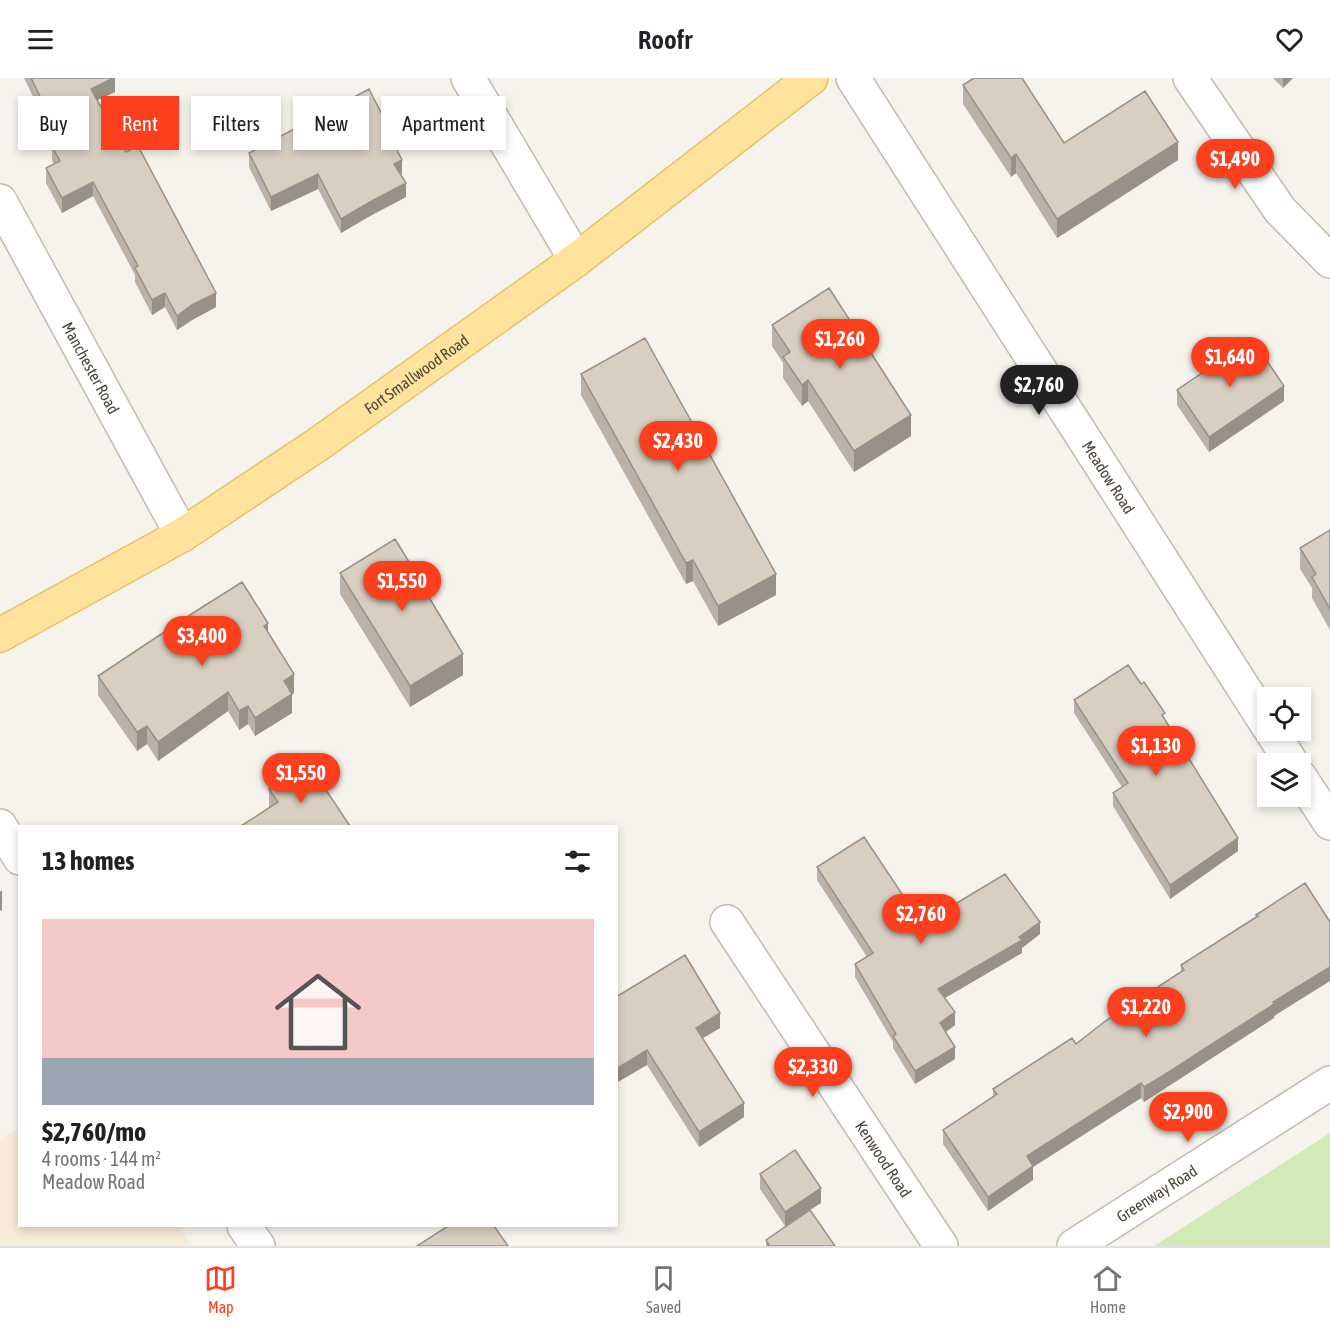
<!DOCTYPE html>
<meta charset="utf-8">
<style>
body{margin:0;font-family:"Asap Condensed",sans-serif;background:#f6f6f6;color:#202124;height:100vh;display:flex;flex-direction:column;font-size:22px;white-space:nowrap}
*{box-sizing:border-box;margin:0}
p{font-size:20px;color:#757577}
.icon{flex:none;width:33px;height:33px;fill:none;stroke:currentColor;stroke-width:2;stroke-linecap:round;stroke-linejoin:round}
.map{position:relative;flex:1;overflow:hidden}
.panel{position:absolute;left:18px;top:747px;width:600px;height:402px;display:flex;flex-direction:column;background:#fff;border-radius:0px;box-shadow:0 3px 9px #0003}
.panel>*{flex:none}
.hud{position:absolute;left:18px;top:18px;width:600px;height:54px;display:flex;gap:12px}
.controls{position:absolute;left:1257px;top:609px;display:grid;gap:12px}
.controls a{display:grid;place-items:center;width:54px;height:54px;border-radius:0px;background:#fff;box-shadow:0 3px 9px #0003;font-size:30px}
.price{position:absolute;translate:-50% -51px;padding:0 14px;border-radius:21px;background:#fc3f1d;color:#fff;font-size:20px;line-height:39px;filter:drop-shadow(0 2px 3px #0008)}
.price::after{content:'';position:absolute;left:50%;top:36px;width:18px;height:14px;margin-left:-9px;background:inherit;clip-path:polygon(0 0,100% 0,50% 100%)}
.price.on{background:#222;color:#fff}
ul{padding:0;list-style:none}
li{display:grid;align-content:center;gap:12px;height:318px;padding:0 24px}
li span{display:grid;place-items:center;height:186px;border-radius:0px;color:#555}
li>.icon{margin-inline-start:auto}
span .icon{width:108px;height:108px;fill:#fffc;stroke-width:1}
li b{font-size:26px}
h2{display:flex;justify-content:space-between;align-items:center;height:72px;padding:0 24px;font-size:26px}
.chip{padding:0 21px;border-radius:0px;background:#fff;box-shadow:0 3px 9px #0003;font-size:21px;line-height:54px}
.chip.on{background:#fc3f1d;color:#fff}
header{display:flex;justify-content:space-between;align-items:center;height:78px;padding:0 24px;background:#fff;font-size:27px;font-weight:600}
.tab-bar{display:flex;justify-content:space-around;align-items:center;height:84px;border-top:2px solid #e0e0e0;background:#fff;font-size:16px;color:#757577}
.tab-bar a{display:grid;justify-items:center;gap:3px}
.tab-bar .on{color:#fc3f1d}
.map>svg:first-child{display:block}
.commercial{fill:#f7ead8}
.green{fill:#d2eab5}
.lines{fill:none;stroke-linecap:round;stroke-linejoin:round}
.minor-casing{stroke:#c2bbae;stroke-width:36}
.major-casing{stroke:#e6c16a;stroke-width:36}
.minor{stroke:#fff;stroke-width:33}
.major{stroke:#ffe39c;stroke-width:33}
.wall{fill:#bab2a6}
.shaded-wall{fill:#979187}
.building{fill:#d8cfc1;stroke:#979187;stroke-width:1.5}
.labels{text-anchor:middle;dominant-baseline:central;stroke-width:5;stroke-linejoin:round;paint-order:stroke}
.street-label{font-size:16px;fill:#4b4439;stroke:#fff}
</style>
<header><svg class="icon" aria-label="menu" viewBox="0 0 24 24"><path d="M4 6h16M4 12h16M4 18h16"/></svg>Roofr<svg class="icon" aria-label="heart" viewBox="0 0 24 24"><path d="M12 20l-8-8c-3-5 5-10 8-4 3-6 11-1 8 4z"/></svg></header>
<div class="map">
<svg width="1330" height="1168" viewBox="0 0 1330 1168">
<rect width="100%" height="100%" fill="#f6f3ec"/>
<!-- commercial -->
<path class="commercial" d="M 19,1049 L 20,1148 L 178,1148 L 191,1168 L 0,1168 L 0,1062 Z"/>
<!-- green -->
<path class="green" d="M 1330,1055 L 1330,1168 L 1154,1168 Z"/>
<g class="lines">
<!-- minor casing -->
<g class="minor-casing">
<g id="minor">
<path d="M 468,0 L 576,182"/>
<path id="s1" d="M 853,0 L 1268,648"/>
<path d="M 1190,0 L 1280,132 L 1330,183"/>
<path id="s2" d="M 0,123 L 182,457"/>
<path d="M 1271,652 L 1292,686"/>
<path d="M 1300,699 L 1330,745"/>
<path d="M 0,748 L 20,780"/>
<path id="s3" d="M 727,844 L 941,1168"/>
<path d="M 244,1148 L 258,1168"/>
<path id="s4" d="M 1074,1168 L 1330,1005"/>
</g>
</g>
<!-- major casing -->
<g class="major-casing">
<g id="major">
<path id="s5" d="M 0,557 L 182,457 L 317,367 L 576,182 L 811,0"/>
</g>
</g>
<!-- minor -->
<use href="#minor" class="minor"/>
<!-- major -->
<use href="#major" class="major"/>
</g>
<!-- wall -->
<path class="wall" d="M 24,0 L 115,0 L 115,14 L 97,22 L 126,74 L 216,229 L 192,242 L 177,252 L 165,229 L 152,237 L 135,204 L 135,197 L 93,118 L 62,135 L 46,105 L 46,90 L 54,86 L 52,83 L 52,68 L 56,66 Z
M 1273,0 L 1293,0 L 1283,10 Z
M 963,7 L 1064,65 L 1178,82 L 1057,160 L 1016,95 L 1011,99 L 963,26 Z
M 389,57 L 402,96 L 400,96 L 406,119 L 370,138 L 341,155 L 318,111 L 271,133 L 249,89 L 249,75 Z
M 772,247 L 911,358 L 854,394 L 808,323 L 802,328 L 783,300 L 783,285 L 772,268 Z
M 581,296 L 776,517 L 718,548 L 693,503 L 686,506 L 581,317 Z
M 1177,312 L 1284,323 L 1209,374 L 1177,327 Z
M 1330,452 L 1330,552 L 1312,520 L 1312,510 L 1300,491 L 1300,470 Z
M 340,495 L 425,514 L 463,597 L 410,629 L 340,516 Z
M 268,554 L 294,615 L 292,616 L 292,635 L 255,658 L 248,646 L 239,652 L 228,633 L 158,683 L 147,666 L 137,673 L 98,617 L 98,598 Z
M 1141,606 L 1165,641 L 1238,773 L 1170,821 L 1113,728 L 1113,715 L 1122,709 L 1074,635 L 1074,622 Z
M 269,711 L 350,748 L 269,730 Z
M 817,789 L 922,846 L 1040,856 L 1022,870 L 1022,875 L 945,920 L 955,947 L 946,954 L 955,981 L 915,1006 L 893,970 L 893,964 L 855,899 L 855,886 L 867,879 L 817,802 Z
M 1305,805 L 1274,940 L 1164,1011 L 1144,1024 L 1141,1020 L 1033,1089 L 1033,1102 L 988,1133 L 943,1066 L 943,1052 L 993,1018 L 993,1011 L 1076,966 L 1181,894 L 1181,887 L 1256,839 L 1256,837 Z
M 616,919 L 720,950 L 703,960 L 744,1039 L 699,1069 L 647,987 L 616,1005 Z
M 760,1096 L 821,1125 L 810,1132 L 835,1168 L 766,1168 L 766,1162 L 785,1148 L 760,1111 Z"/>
<!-- shaded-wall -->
<path class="shaded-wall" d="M 113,0 L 115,0 L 115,14 L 91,25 L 91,11 Z
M 1283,0 L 1293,0 L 1283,10 Z
M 1178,64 L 1178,82 L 1057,160 L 1057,141 Z
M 1016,76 L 1016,95 L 1011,99 L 1011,80 Z
M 402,82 L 402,96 L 394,100 L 394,86 Z
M 318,96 L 318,111 L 271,133 L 271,119 Z
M 93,104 L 93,118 L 62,135 L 62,120 Z
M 406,105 L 406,119 L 370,138 L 341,155 L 341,141 L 370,124 Z
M 165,215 L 165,229 L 152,237 L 152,222 Z
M 216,215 L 216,229 L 192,242 L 177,252 L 177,238 L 192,227 Z
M 808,302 L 808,323 L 802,328 L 802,307 Z
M 1284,308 L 1284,323 L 1209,374 L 1209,359 Z
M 911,337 L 911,358 L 854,394 L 854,373 Z
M 693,482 L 693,503 L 686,506 L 686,485 Z
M 776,496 L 776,517 L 718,548 L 718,528 Z
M 268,545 L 268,564 L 264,548 Z
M 463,576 L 463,597 L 410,629 L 410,608 Z
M 294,596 L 294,615 L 291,617 L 292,616 L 292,635 L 255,658 L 255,640 L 284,603 Z
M 228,614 L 228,633 L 158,683 L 158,664 Z
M 248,628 L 248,646 L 239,652 L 239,633 Z
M 147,648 L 147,666 L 137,673 L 137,654 Z
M 1238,760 L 1238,773 L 1170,821 L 1170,807 Z
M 2,812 L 2,832 L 0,833 L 0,814 Z
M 1040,844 L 1040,856 L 1022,870 L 1022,875 L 938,924 L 938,911 L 1019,859 Z
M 1330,889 L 1330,903 L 1274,938 L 1274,940 L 1144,1024 L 1144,1009 L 1273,924 Z
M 955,934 L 955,947 L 940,958 L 940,945 Z
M 720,935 L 720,950 L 696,964 L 696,950 Z
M 955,969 L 955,981 L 915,1006 L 915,993 Z
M 647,972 L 647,987 L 616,1005 L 616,991 Z
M 1141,1005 L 1141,1020 L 1033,1089 L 1033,1102 L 988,1133 L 988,1119 L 1027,1078 Z
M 744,1025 L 744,1039 L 699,1069 L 699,1054 Z
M 821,1110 L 821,1125 L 785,1148 L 785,1134 Z"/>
<!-- building -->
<path class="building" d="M 31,0 L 113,0 L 91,11 L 126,74 L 138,68 L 216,215 L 192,227 L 177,238 L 165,215 L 152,222 L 135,190 L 138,188 L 93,104 L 62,120 L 46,90 L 60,83 L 52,68 L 62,63 Z
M 974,0 L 1022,0 L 1064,65 L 1145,13 L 1178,64 L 1057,141 L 1016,76 L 1011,80 L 963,7 Z
M 369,11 L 389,50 L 386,51 L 402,82 L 394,86 L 406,105 L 370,124 L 341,141 L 318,96 L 271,119 L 249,75 Z
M 829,210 L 911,337 L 854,373 L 808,302 L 802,307 L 783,279 L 790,274 L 772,247 Z
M 645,260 L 776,496 L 718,528 L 693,482 L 686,485 L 581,296 Z
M 1252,261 L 1284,308 L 1209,359 L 1177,312 Z
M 1330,452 L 1330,531 L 1312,499 L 1316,496 L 1300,470 Z
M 395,461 L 425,510 L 424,511 L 463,576 L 410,608 L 340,495 Z
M 242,504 L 268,545 L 264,548 L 294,596 L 284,603 L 292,616 L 255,640 L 248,628 L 239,633 L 228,614 L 158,664 L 147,648 L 137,654 L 98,598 L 193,535 Z
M 1128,587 L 1141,606 L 1144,604 L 1165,635 L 1162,637 L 1238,760 L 1170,807 L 1113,715 L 1128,705 L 1074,622 Z
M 308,685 L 350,748 L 241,748 L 278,724 L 269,711 Z
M 864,759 L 922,846 L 1005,796 L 1040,844 L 1019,859 L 1022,862 L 938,911 L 955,934 L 940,945 L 955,969 L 915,993 L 893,958 L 896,956 L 855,886 L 873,875 L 817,789 Z
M 1305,805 L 1330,844 L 1330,889 L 1273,924 L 1274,926 L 1164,997 L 1144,1009 L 1141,1005 L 1027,1078 L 1033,1088 L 988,1119 L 943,1052 L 997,1016 L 993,1011 L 1072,960 L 1076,966 L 1104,944 L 1184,892 L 1181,887 L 1258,838 L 1256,837 Z
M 685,877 L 720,935 L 696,950 L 744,1025 L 699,1054 L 647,972 L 616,991 L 616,919 Z
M 795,1072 L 821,1110 L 785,1134 L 760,1096 Z
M 810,1132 L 835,1168 L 768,1168 L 769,1167 L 766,1162 Z
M 448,1148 L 494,1148 L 508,1168 L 417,1168 Z"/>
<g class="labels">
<!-- street labels -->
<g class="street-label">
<text stroke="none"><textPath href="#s2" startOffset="190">Manchester Road</textPath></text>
<text stroke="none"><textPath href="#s5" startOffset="492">Fort Smallwood Road</textPath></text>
<text stroke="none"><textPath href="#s1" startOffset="474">Meadow Road</textPath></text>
<text stroke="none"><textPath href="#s3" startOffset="284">Kenwood Road</textPath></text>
<text stroke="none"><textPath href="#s4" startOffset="98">Greenway Road</textPath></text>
</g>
</g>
</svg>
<div class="controls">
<a><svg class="icon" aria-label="locate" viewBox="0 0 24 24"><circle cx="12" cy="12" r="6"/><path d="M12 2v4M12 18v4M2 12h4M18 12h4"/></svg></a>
<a><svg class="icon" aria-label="layers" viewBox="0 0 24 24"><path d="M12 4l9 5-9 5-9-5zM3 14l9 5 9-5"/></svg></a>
</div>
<b class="price" style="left:1235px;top:112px">$1,490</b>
<b class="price" style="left:840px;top:292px">$1,260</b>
<b class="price" style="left:1230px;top:310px">$1,640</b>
<b class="price on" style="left:1039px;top:338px">$2,760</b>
<b class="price" style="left:678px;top:394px">$2,430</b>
<b class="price" style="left:402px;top:534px">$1,550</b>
<b class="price" style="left:202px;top:589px">$3,400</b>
<b class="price" style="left:1156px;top:699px">$1,130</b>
<b class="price" style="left:301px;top:726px">$1,550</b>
<b class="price" style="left:921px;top:867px">$2,760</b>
<b class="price" style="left:1146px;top:960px">$1,220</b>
<b class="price" style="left:813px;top:1020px">$2,330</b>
<b class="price" style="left:1188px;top:1065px">$2,900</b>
<div class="hud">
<a class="chip">Buy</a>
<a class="chip on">Rent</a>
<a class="chip">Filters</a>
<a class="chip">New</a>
<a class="chip">Apartment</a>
</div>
<section class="panel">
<h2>13 homes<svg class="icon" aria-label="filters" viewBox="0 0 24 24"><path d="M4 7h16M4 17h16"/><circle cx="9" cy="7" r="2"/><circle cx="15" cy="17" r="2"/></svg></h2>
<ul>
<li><span style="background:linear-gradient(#f6c9c9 75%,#9aa5b1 0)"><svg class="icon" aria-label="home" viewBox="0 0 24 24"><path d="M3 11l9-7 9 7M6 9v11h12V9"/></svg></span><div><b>$2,760/mo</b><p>4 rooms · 144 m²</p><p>Meadow Road</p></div></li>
</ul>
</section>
</div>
<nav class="tab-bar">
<a class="on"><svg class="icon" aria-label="map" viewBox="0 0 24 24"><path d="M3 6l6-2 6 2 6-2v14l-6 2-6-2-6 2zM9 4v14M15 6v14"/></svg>Map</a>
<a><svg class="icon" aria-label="saved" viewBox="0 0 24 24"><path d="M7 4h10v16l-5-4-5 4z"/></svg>Saved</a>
<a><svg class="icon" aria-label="home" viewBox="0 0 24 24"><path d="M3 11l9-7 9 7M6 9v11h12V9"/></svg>Home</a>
</nav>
